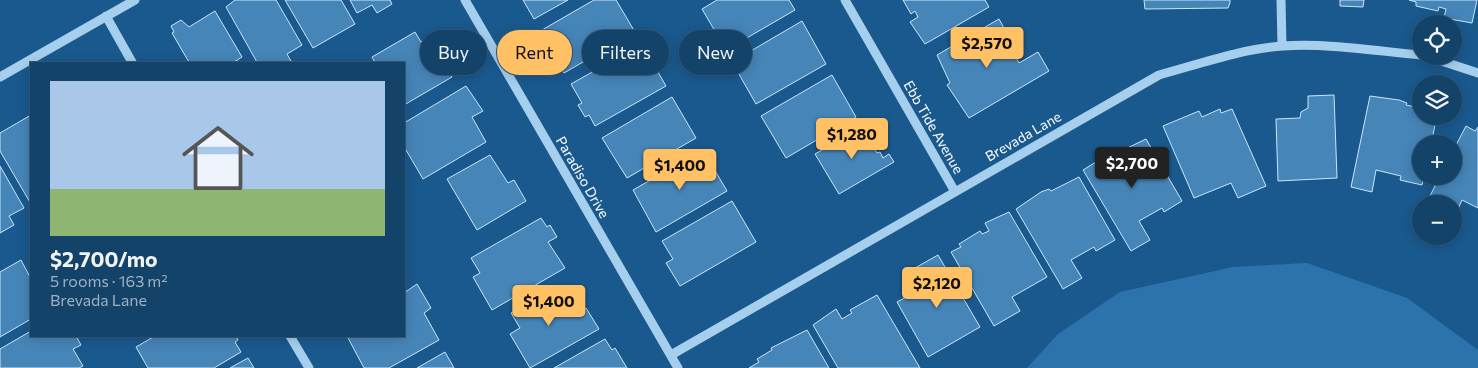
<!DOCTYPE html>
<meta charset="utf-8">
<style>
body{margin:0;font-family:Commissioner,sans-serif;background:#1d4a70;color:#f1f3f6;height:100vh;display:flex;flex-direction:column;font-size:19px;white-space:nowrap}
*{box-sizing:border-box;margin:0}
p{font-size:16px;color:#9db0c1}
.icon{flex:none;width:28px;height:28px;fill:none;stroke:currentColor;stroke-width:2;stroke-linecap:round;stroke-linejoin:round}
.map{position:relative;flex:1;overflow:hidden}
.drawer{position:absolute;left:30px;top:62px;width:375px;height:275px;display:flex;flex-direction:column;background:#14436a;border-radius:0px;box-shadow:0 2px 12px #0003,0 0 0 1px #335c7e}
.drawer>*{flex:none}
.banner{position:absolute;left:420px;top:30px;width:475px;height:45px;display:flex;gap:10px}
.tools{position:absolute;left:1412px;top:15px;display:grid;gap:10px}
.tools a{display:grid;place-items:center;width:50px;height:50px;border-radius:50%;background:#14436a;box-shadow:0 2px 12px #0003,0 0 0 1px #335c7e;font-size:25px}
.price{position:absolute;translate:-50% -42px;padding:0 11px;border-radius:5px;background:#ffc163;color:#111;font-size:16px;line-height:32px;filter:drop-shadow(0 1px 2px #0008)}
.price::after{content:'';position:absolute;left:50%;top:30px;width:15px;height:11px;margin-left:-8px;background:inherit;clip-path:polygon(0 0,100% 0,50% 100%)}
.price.selected{background:#222;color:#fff}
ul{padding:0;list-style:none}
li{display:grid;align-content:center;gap:10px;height:265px;padding:0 20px}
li+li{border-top:1px solid #335c7e}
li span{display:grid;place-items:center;height:155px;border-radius:0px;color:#555}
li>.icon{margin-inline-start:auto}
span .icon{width:90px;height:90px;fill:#fffc;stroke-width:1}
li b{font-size:21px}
.tag{padding:0 18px;border-radius:22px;background:#14436a;box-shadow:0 2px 12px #0003,0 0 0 1px #335c7e;font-size:18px;line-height:45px}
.tag.selected{background:#ffc163;color:#111}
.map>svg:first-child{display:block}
.green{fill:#2c73ac}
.building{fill:#4685b8;stroke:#cce6fa}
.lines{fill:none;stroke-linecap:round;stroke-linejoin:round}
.minor{stroke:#a6cfee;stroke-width:9}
.labels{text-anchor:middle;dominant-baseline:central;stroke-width:4;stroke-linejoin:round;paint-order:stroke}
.street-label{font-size:14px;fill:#fff;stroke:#1a598e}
</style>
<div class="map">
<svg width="1478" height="368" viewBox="0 0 1478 368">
<rect width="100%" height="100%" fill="#1a598e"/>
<!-- green -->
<path class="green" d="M 1307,263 L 1407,298 L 1478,350 L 1478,368 L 1027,368 L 1058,334 L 1120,292 L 1233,267 Z"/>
<!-- building -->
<path class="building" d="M 235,0 L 276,0 L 302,45 L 287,54 L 291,61 L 287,64 L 258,64 L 226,7 Z
M 285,0 L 341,0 L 355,24 L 313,48 Z
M 350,0 L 390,0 L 392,4 L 377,13 L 372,5 L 357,13 Z
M 523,0 L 568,0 L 534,19 Z
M 594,0 L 616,0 L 635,32 L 564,73 L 554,55 L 549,57 L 535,34 Z
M 717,0 L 789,0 L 795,10 L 726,50 L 702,9 Z
M 903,0 L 985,0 L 989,7 L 925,44 L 910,22 L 918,17 L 915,11 L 911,14 Z
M 1144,0 L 1230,0 L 1230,3 L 1228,8 L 1145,9 Z
M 1340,0 L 1364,0 L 1363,7 L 1340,6 Z
M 1409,0 L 1477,0 L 1472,23 L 1444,18 L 1446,9 L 1439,7 L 1438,11 L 1416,6 L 1416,2 Z
M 215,11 L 242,57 L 231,64 L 190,64 L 172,33 L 174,32 L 171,26 L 181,20 L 189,27 Z
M 999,19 L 1010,39 L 1007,41 L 1019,63 L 1038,52 L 1049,71 L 969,118 L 947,85 L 950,83 L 937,55 Z
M 802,21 L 826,64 L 756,104 L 732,62 Z
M 415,32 L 421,42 L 428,37 L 431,43 L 433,41 L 452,77 L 404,105 L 404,64 L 376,64 L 372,57 Z
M 642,44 L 666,86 L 595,126 L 589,115 L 585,117 L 578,105 L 582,103 L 571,84 Z
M 832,75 L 856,117 L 786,158 L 761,116 Z
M 466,86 L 483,111 L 472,117 L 486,142 L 423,179 L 406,150 L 404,151 L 404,123 Z
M 1334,95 L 1337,178 L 1278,181 L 1276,119 L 1300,118 L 1301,112 L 1308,108 L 1308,96 Z
M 1370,96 L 1399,100 L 1407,103 L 1406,105 L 1421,108 L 1421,116 L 1437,116 L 1431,144 L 1421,144 L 1421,176 L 1424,176 L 1422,185 L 1400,180 L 1401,176 L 1376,170 L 1372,192 L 1351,187 Z
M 672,97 L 696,138 L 627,178 L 602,138 Z
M 1220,109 L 1221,113 L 1232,109 L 1266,186 L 1238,198 L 1231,183 L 1194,198 L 1163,126 L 1199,111 L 1202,117 Z
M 31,115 L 31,204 L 0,151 L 0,133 Z
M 1466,126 L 1475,131 L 1478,127 L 1478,208 L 1462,200 L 1455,216 L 1454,204 L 1427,202 L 1440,176 L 1454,176 L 1454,149 Z
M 862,127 L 877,153 L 880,152 L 883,158 L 889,154 L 894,162 L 839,194 L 815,154 Z
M 1146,139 L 1182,201 L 1164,212 L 1162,208 L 1139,221 L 1150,240 L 1131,251 L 1083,170 L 1117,149 L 1119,152 Z
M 703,150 L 727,191 L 656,232 L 633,190 Z
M 490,155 L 508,183 L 514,180 L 526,201 L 477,230 L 447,179 Z
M 0,166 L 24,208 L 9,216 L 14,225 L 0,233 Z
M 1079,177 L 1115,240 L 1096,251 L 1094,247 L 1071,260 L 1082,278 L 1063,289 L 1016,209 L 1041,192 L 1049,189 L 1051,191 Z
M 732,201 L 756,242 L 680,286 L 666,263 L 673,259 L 662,241 Z
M 1009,212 L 1047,277 L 1012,297 L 1020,311 L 994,326 L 951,252 L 961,247 L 959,244 L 980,231 L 982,234 L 989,231 L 985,223 Z
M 541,218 L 547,227 L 550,225 L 557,237 L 548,242 L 565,268 L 492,310 L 473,277 L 480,273 L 471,258 Z
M 938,255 L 980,327 L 928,357 L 897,302 L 919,290 L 921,279 L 915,268 Z
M 21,260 L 31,279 L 31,319 L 0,337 L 0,272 Z
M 417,284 L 431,308 L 424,313 L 439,340 L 389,368 L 364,368 L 347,336 L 404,336 L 404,293 Z
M 556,287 L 574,315 L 586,308 L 599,329 L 530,368 L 510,334 L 520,328 L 511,313 Z
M 877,295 L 920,368 L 838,368 L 813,325 L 836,309 L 842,319 L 852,313 L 850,310 Z
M 807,330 L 829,368 L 749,368 L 759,362 L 757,359 L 772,350 L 771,348 Z
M 31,331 L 31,336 L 76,336 L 81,345 L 73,349 L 83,366 L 79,368 L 0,368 L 0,349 Z
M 155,336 L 236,336 L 238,340 L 235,342 L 241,352 L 214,368 L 148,368 L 136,347 Z
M 605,339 L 612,350 L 615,348 L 627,368 L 554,368 Z
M 445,352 L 454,368 L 417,368 Z
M 248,358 L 254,368 L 230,368 Z"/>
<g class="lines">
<!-- minor -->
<path class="minor" d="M 465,0 L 678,368
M 845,0 L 954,190
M 1281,0 L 1282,46
M 106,16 L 133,64
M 1426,56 L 1478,73
M 0,77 L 135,0
M 290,336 L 309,368
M 671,355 L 1159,75 C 1199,64 1241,49 1283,46 C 1328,43 1376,51 1421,55"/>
</g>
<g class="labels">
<!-- street labels -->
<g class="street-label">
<text transform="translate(934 127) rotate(60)">Ebb Tide Avenue</text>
<text transform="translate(1023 136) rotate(-30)">Brevada Lane</text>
<text transform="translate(583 177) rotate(60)">Paradiso Drive</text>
</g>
</g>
</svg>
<div class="tools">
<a><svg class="icon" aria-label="locate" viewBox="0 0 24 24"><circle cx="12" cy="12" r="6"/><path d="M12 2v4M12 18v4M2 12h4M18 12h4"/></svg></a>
<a><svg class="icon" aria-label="layers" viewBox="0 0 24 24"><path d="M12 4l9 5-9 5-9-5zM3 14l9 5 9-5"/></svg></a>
<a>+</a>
<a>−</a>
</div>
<b class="price" style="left:987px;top:69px">$2,570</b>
<b class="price" style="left:852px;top:160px">$1,280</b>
<b class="price selected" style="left:1132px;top:189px">$2,700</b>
<b class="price" style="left:680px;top:191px">$1,400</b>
<b class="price" style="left:937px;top:309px">$2,120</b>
<b class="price" style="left:549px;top:327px">$1,400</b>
<div class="banner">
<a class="tag">Buy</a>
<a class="tag selected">Rent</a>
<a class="tag">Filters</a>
<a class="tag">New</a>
</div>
<section class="drawer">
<ul>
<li><span style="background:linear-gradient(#a9c7e8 70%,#8fb573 0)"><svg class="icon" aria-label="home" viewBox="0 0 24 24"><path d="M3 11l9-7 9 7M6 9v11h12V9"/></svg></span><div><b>$2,700/mo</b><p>5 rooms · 163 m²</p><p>Brevada Lane</p></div></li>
</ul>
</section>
</div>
